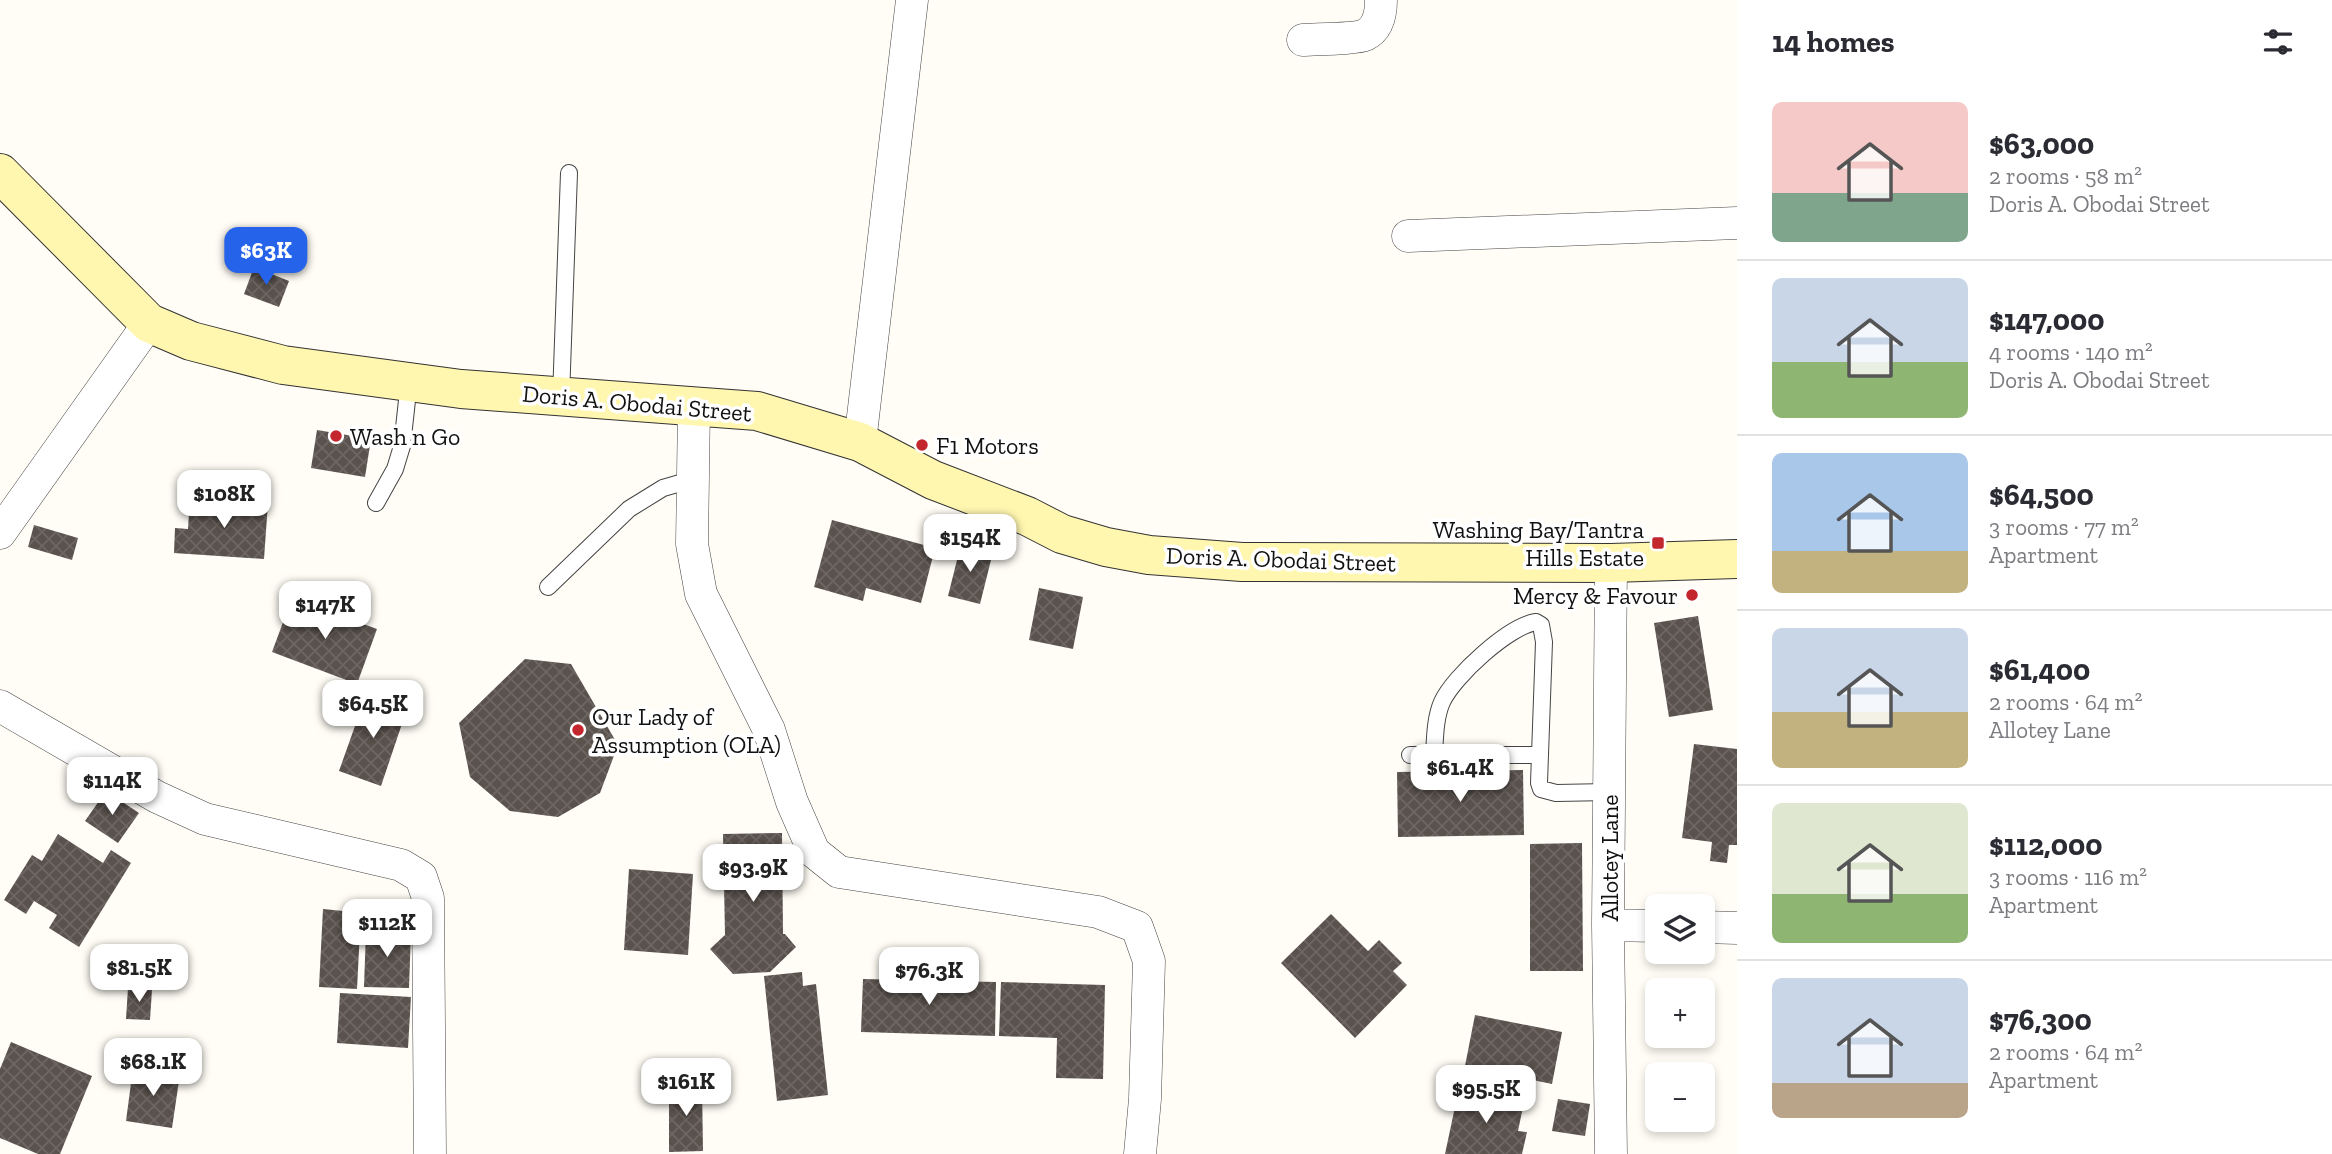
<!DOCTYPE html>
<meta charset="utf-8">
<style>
body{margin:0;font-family:"Zilla Slab",serif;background:#f2f2f3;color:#2b2b33;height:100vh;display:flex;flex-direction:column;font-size:26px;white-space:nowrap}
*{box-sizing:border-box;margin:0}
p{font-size:23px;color:#7c7c81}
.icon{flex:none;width:38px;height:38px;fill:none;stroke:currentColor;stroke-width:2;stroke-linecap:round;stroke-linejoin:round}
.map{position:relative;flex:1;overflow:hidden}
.panel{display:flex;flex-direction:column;background:#fff;width:595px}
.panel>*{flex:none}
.tools{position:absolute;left:1645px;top:894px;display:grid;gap:14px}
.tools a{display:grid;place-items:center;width:70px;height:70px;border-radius:10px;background:#fff;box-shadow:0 4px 10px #0003;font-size:35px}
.price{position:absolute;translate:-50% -60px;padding:0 16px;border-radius:14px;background:#fff;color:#222;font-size:23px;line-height:46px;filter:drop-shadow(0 2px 4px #0008)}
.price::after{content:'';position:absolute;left:50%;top:42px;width:21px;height:16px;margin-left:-10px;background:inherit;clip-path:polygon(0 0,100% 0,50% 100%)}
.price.selected{background:#2563eb;color:#fff}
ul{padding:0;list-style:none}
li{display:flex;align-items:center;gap:21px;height:175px;padding:0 35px}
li+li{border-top:2px solid #e1e1e2}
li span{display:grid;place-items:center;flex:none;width:196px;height:140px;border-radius:10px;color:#555}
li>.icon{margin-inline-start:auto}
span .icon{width:84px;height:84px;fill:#fffc;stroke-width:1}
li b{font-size:30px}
h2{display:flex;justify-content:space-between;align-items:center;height:84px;padding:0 35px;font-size:30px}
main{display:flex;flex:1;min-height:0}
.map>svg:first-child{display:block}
.building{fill:url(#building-cross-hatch)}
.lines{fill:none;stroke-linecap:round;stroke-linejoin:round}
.lane-casing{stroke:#444;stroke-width:18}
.street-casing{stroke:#444;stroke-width:33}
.secondary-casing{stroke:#333;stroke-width:40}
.lane{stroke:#fff;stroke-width:16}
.street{stroke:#fff;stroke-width:32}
.secondary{stroke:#fff6b0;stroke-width:38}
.poi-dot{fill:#c4262e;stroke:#fff;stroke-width:2.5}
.labels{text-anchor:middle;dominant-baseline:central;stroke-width:7;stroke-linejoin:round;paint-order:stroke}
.street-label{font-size:24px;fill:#111;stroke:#fff}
.poi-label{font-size:24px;fill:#111;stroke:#fff;text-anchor:start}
</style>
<main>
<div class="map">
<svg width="1737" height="1154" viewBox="0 0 1737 1154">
<defs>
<pattern id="building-cross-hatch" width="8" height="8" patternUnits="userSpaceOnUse" patternTransform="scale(1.75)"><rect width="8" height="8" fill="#5a524d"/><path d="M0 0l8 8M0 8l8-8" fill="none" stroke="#6d6662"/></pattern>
</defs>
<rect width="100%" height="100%" fill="#fffdf5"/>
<!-- building -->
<path class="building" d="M 254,267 L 289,281 L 279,307 L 244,294 Z
M 317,430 L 371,439 L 365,477 L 311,468 Z
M 190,497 L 216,499 L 216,503 L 255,506 L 255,502 L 268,503 L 264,559 L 174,553 L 175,528 L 188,529 Z
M 832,520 L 935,548 L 921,603 L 866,588 L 863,601 L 814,587 Z
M 34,525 L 78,538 L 72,560 L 28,547 Z
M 961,544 L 993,552 L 980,604 L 948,596 Z
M 1039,588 L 1083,597 L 1073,649 L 1029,640 Z
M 292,598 L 377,629 L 357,684 L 272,652 Z
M 1698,616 L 1713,710 L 1669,717 L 1654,623 Z
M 525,659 L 571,664 L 618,745 L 600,793 L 558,817 L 510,811 L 470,777 L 459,723 Z
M 366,695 L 407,709 L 381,786 L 339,771 Z
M 1694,744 L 1737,749 L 1737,845 L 1729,845 L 1727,863 L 1710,861 L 1712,842 L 1682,838 Z
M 1523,770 L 1524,835 L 1398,837 L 1397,772 Z
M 106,791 L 139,813 L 118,843 L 85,821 Z
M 782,833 L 783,934 L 785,934 L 796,947 L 770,972 L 733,974 L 710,949 L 725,935 L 723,834 Z
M 58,834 L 103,863 L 111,850 L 131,863 L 79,947 L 49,928 L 57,915 L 34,901 L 26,914 L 4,900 L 32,855 L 42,861 Z
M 1582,843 L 1583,971 L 1530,971 L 1530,844 Z
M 629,869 L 693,874 L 688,955 L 624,950 Z
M 323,909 L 343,911 L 342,930 L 360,931 L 357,989 L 319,987 Z
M 1331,914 L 1368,951 L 1379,940 L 1402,963 L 1393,971 L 1407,985 L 1355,1038 L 1281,963 Z
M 366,930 L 411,932 L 409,988 L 364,987 Z
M 802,972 L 803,986 L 816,984 L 828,1095 L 777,1101 L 764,976 Z
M 863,979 L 996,982 L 995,1036 L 861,1032 Z
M 1001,982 L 1105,985 L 1103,1079 L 1056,1078 L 1057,1038 L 999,1036 Z
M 128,988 L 152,990 L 150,1020 L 126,1019 Z
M 340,993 L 411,997 L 408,1048 L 337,1043 Z
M 1475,1015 L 1562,1032 L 1552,1084 L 1465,1066 Z
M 11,1042 L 92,1076 L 60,1154 L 38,1154 L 0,1138 L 0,1069 Z
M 133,1068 L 180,1074 L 172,1128 L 126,1121 Z
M 669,1085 L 702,1085 L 703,1151 L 669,1152 Z
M 1459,1088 L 1524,1102 L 1518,1131 L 1527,1132 L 1522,1154 L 1445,1154 Z
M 1558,1099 L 1590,1104 L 1585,1136 L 1552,1131 Z"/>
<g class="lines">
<!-- lane casing -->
<g class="lane-casing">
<path id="lane" d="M 561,397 L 569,173
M 376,503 L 395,469 L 402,446 L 409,382
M 548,587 L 629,509 L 663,488 L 694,479
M 1410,755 L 1540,755
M 1434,756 C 1435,738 1435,718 1442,702 C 1454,676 1509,626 1536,622 L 1541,625 L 1544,642 L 1539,783 L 1541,789 L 1556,793 L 1609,792"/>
</g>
<!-- street casing -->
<g class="street-casing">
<path id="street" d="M 1303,40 C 1316,39 1356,39 1365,35 C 1379,28 1381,13 1381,0
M 1408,236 L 1737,223
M 694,407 L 692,544 L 701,594 L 769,730 L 792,802 L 814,852 L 839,872 L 1098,912 L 1137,927 L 1149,961 L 1145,1099 L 1140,1154
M 860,442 L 912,0
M 0,533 L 149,323
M 1611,563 L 1608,925 L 1611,1154
M 0,706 L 157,797 L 205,819 L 401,865 L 421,877 L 428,898 L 430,1154
M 1608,925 L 1657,926
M 1703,927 L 1737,928"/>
</g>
<!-- secondary casing -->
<g class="secondary-casing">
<path id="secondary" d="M 0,173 L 149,323 L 191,341 L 283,365 L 461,389 L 757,411 L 860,442 L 933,480 L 1027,516 L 1062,534 L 1106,547 L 1149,555 L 1242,562 L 1611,563 L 1737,559"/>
</g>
<!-- lane -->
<use href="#lane" class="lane"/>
<!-- street -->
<use href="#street" class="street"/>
<!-- secondary -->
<use href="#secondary" class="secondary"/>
</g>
<!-- markers -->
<g class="poi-dot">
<circle cx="336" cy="436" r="7"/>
<circle cx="922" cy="445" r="7"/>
<rect x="1651" y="536" width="14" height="14" rx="3.5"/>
<circle cx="1692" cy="595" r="7"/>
<circle cx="578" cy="730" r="7"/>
</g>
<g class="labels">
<!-- street labels -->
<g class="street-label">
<text transform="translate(637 403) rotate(5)">Doris A. Obodai Street</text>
<text transform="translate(1281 559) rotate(2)">Doris A. Obodai Street</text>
<text transform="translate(1609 858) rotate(-90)">Allotey Lane</text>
</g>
<!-- poi labels -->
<g class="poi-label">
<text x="350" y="436">Wash n Go</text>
<text x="936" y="445">F1 Motors</text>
<text x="1644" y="529" text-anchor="end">Washing Bay/Tantra<tspan x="1644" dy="28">Hills Estate</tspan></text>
<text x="1678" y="595" text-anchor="end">Mercy &amp; Favour</text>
<text x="592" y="716">Our Lady of<tspan x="592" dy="28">Assumption (OLA)</tspan></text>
</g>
</g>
</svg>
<div class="tools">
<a><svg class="icon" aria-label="layers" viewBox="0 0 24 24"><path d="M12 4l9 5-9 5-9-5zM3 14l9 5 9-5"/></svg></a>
<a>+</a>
<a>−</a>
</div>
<b class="price selected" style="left:266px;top:287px">$63K</b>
<b class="price" style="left:224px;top:530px">$108K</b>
<b class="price" style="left:970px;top:574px">$154K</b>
<b class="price" style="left:325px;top:641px">$147K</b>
<b class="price" style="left:373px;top:740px">$64.5K</b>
<b class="price" style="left:1460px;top:804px">$61.4K</b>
<b class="price" style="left:112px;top:817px">$114K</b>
<b class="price" style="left:753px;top:904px">$93.9K</b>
<b class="price" style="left:387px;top:959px">$112K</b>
<b class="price" style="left:139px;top:1004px">$81.5K</b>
<b class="price" style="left:929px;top:1007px">$76.3K</b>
<b class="price" style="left:153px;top:1098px">$68.1K</b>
<b class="price" style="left:686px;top:1118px">$161K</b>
<b class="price" style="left:1486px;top:1125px">$95.5K</b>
</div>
<section class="panel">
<h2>14 homes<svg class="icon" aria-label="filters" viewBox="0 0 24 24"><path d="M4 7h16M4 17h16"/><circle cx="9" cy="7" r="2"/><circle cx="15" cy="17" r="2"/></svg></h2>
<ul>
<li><span style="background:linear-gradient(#f6c9c9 65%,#7fa58c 0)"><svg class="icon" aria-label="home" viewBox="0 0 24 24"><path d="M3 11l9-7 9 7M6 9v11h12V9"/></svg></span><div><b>$63,000</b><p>2 rooms · 58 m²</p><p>Doris A. Obodai Street</p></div></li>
<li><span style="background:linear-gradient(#c9d6e8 60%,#8fb573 0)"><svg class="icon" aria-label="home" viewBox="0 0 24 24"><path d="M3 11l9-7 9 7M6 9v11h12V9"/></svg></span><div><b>$147,000</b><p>4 rooms · 140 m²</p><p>Doris A. Obodai Street</p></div></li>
<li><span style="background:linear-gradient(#a9c7e8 70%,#c2b280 0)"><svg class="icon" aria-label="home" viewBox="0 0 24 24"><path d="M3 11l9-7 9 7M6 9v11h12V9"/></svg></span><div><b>$64,500</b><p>3 rooms · 77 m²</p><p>Apartment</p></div></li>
<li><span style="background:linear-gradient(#c9d6e8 60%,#c2b280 0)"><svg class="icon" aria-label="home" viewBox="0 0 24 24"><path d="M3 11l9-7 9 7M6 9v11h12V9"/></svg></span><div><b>$61,400</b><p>2 rooms · 64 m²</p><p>Allotey Lane</p></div></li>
<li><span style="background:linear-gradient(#dfe7d0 65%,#8fb573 0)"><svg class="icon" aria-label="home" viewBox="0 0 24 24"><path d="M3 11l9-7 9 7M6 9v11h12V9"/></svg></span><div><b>$112,000</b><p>3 rooms · 116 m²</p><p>Apartment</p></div></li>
<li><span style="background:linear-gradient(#c9d6e8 75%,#b9a48a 0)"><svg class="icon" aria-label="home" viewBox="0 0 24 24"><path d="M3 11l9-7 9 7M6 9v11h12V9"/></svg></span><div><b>$76,300</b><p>2 rooms · 64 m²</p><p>Apartment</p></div></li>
</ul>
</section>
</main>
